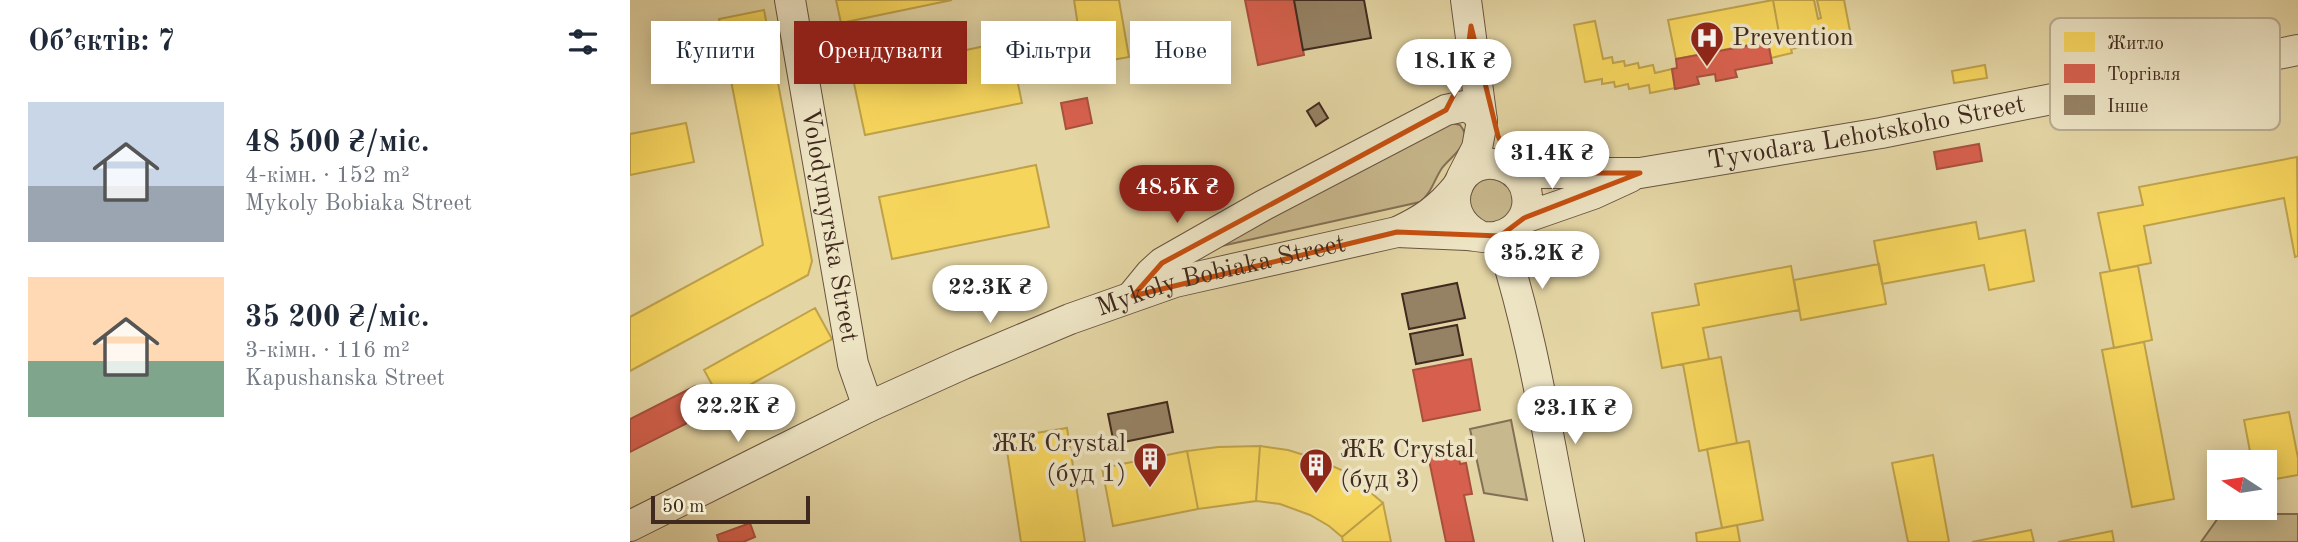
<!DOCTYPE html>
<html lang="uk">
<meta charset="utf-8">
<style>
body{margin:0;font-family:"Old Standard TT",serif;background:#f2f2f3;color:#1f2937;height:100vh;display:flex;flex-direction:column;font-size:26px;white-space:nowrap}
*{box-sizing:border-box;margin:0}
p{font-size:23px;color:#747a83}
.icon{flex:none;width:38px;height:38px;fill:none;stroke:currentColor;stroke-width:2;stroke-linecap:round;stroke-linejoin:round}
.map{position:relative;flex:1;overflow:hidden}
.sheet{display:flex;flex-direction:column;background:#fff;width:630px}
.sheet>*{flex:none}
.hud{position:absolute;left:21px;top:21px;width:665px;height:63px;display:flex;gap:14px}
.needle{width:46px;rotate:282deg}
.fabs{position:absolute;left:1577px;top:450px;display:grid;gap:14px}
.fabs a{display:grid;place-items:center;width:70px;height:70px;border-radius:0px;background:#fff;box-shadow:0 4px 18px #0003;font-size:35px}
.scale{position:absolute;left:21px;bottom:18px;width:159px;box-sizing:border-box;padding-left:7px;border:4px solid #40291e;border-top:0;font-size:19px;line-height:24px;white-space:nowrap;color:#40291e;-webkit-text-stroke:5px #ede4c4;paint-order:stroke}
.price{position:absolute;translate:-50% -60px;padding:0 16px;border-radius:24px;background:#fff;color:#222;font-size:23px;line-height:46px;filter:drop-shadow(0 2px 4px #0008)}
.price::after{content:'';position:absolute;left:50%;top:42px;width:21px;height:16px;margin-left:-10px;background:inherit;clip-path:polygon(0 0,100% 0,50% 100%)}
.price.selected{background:#8f2418;color:#fff}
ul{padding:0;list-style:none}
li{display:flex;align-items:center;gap:21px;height:175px;padding:0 28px}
li span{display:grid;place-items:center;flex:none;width:196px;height:140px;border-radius:0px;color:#555}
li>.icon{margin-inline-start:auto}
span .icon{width:84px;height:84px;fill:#fffc;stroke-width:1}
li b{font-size:30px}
h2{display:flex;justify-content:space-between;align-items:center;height:84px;padding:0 28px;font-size:30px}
.pill{padding:0 24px;border-radius:0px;background:#fff;box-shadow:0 4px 18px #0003;font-size:24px;line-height:63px}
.pill.selected{background:#8f2418;color:#fff}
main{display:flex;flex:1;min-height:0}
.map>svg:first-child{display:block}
.green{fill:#c8b88d;stroke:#847056;stroke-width:2}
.homes{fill:#f6d55c;stroke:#bfa149;stroke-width:2}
.shops{fill:#d6604d;stroke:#a9503f;stroke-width:2}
.building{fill:#958264;stroke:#40291e;stroke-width:2}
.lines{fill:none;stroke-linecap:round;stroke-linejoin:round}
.minor-casing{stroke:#695440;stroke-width:32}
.minor{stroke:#ede4c4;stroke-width:30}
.marked{fill:none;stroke:#c64f10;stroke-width:5;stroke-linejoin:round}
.labels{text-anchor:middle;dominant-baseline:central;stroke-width:7;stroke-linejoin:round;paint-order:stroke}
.poi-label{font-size:26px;fill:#40291e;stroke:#ede4c4;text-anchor:start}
.street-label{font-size:26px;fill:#40291e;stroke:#ede4c4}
.key{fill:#ede4c4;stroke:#b9ac92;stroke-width:2}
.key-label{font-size:19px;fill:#40291e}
</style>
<main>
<section class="sheet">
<h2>Об’єктів: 7<svg class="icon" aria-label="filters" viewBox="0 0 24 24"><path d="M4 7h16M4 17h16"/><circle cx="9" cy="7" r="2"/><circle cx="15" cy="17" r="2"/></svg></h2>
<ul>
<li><span style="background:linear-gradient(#c9d6e8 60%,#9aa5b1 0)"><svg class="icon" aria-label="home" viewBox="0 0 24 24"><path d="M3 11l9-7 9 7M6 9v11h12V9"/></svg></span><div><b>48 500 ₴/міс.</b><p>4-кімн. · 152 m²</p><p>Mykoly Bobiaka Street</p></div></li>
<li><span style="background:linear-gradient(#ffd9b3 60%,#7fa58c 0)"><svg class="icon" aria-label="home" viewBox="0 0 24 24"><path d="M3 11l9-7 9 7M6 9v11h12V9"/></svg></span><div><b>35 200 ₴/міс.</b><p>3-кімн. · 116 m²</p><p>Kapushanska Street</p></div></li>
</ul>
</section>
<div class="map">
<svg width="1668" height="542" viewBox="0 0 1668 542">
<rect width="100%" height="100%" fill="#e4d5a4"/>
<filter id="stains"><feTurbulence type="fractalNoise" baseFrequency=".00286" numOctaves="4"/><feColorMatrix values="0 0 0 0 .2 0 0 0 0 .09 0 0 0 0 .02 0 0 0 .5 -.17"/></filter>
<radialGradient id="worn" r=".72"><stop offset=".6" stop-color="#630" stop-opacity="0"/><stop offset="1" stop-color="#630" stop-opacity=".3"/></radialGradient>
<!-- green -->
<path class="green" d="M 818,122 L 830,125 C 834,130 836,134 834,141 C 830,152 819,159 812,168 C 804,180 801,194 790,202 L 587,247 Z
M 853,172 L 887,186 L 882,222 L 846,225 L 833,192 Z
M 881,420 L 897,500 L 854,493 L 840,429 Z
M 1591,514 L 1668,514 L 1668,542 L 1571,542 Z"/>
<!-- homes -->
<path class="homes" d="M 206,0 L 322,0 L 211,23 Z
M 444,0 L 489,0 L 499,57 L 454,65 Z
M 1143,0 L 1150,39 L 1046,59 L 1038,20 Z
M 1143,0 L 1184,0 L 1188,19 L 1191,18 L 1187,0 L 1214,0 L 1220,31 L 1176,40 L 1177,46 L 1161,49 L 1162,53 L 1141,58 L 1138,42 L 1150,39 Z
M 134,10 L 182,261 L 178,275 L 0,371 L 0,317 L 133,245 L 89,19 Z
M 965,21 L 973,59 L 982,57 L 983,63 L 994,61 L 995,66 L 1008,63 L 1009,68 L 1023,65 L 1025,73 L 1042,69 L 1045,88 L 1020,93 L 1019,85 L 999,89 L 998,84 L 985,87 L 984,82 L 972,84 L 972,79 L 955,82 L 944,25 Z
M 379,41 L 392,103 L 235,135 L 222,74 Z
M 1355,65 L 1357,78 L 1324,83 L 1322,71 Z
M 56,123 L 64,162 L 0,175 L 0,134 Z
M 1667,157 L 1668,256 L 1665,257 L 1654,198 L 1514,226 L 1521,263 L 1480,271 L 1468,213 L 1513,205 L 1509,187 Z
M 406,165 L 419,227 L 262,259 L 249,197 Z
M 1346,222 L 1349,239 L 1395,230 L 1404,281 L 1359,290 L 1354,265 L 1252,284 L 1244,241 Z
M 1249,264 L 1256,304 L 1171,320 L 1164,280 Z
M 1161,266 L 1169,310 L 1073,328 L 1079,359 L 1032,368 L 1022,313 L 1069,305 L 1065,284 Z
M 1508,266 L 1522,340 L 1484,348 L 1470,273 Z
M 185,308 L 202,339 L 91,401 L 74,370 Z
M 1514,342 L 1544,499 L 1502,507 L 1472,350 Z
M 1091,357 L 1107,443 L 1069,451 L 1053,364 Z
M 1659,412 L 1668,458 L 1668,475 L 1634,481 L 1634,462 L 1622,462 L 1614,420 Z
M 437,428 L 455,542 L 391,542 L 375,438 Z
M 1119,441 L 1133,520 L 1092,528 L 1077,449 Z
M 630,446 L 626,501 L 568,509 L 557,451 L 588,447 Z
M 630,446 L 658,450 L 687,459 L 718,473 L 753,503 L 712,537 L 699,526 L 680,515 L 650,504 L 626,501 Z
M 557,451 L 568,509 L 483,526 L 472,468 Z
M 1303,455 L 1319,542 L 1278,542 L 1262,463 Z
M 753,503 L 761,542 L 713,542 L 712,537 Z
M 1107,525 L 1110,542 L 1067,542 L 1066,533 Z
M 1401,530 L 1404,542 L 1342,542 Z
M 1482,531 L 1484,542 L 1428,542 Z"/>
<!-- shops -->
<path class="shops" d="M 615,0 L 664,0 L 674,55 L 628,65 Z
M 1138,42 L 1142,63 L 1105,70 L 1107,77 L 1086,81 L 1085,74 L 1067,77 L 1069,84 L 1045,89 L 1042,69 L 1047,68 L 1046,59 Z
M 457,98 L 462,123 L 436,129 L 431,103 Z
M 1349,144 L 1352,161 L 1307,169 L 1304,152 Z
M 841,359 L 850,410 L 793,421 L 783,370 Z
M 65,386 L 79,412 L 0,452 L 0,419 Z
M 827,449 L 830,464 L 836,463 L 842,494 L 834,495 L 844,542 L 816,542 L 798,455 Z
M 120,523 L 125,537 L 113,542 L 89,542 L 87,535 Z"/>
<!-- building -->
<path class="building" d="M 664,0 L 734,0 L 741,38 L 673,50 Z
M 578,24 L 583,48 L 572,50 L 567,26 Z
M 689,103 L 698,118 L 686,126 L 677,111 Z
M 827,283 L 835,318 L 779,329 L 772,294 Z
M 827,325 L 833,355 L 786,364 L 780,334 Z
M 537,402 L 543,432 L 484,444 L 478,414 Z"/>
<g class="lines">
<!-- minor casing -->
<g class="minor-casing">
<g id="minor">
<path id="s1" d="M 160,0 L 223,364 L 238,407"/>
<path id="s2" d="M 886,173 L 1010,173 L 1251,133 L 1668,50"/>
<path d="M 832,177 L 847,148 L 852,121 L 836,0"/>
<path d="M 894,218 L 963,194 L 1000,177"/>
<path d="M 767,232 C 791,233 814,234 837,235 C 848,236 859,239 869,236 C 887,232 900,214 897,196 C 896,183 887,172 875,167 C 832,149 801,211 850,236"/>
<path d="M 870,236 C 903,335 918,440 939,542"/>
<path d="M 503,295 L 521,273 L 532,263 L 634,205 L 816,110 L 835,106 L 845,111 L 852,121"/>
<path id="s3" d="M 0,526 L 238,407 L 333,364 L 440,319 L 545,282 L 767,232 C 793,220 809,209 827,187"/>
</g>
</g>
<!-- minor -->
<use href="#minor" class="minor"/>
</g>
<!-- marked area -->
<path class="marked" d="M 841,26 L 868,136 L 886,173 L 1010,173 L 894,218 L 870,236 L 767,232 L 503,296 L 532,263 L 816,110 L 835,73 Z"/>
<!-- icons -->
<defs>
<g id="hospital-pin" transform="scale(1.75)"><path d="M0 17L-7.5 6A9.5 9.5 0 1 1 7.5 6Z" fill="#8f2418" stroke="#ede4c4"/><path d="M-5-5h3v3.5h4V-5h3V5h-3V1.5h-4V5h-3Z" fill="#fff"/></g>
<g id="building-pin" transform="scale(1.75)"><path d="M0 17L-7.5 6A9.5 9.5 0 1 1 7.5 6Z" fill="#8f2418" stroke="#ede4c4"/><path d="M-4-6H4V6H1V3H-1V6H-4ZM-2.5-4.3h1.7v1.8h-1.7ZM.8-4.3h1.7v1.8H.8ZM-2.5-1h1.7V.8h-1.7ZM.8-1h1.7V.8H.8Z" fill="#fff"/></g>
</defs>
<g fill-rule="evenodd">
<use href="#hospital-pin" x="1077" y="38"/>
<use href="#building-pin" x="520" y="459"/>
<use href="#building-pin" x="686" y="465"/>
</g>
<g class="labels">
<!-- poi labels -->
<g class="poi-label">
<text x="1102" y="38">Prevention</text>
<text x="496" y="444" text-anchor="end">ЖК Crystal<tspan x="496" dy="30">(буд 1)</tspan></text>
<text x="710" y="450">ЖК Crystal<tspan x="710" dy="30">(буд 3)</tspan></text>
</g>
<!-- street labels -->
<g class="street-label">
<text stroke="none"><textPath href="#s2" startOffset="354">Tyvodara Lehotskoho Street</textPath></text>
<text stroke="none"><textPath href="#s1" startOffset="229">Volodymyrska Street</textPath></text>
<text stroke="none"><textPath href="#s3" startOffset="644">Mykoly Bobiaka Street</textPath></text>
</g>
</g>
<!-- legend -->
<rect x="1420" y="18" width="230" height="112" rx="10" class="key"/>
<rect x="1434" y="32" width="31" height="20" fill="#f6d55c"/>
<rect x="1434" y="64" width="31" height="19" fill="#d6604d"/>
<rect x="1434" y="95" width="31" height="20" fill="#958264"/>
<g class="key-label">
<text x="1477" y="49">Житло</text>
<text x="1477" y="80">Торгівля</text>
<text x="1477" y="112">Інше</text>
</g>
<rect width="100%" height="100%" filter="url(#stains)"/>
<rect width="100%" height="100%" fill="url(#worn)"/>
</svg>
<div class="fabs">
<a><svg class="needle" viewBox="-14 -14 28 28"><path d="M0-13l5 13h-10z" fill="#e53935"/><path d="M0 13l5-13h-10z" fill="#747a83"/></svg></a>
</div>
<div class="scale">50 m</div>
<b class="price" style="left:824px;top:99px">18.1K ₴</b>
<b class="price" style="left:922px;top:191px">31.4K ₴</b>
<b class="price selected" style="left:547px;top:225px">48.5K ₴</b>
<b class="price" style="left:912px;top:291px">35.2K ₴</b>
<b class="price" style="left:360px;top:325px">22.3K ₴</b>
<b class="price" style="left:108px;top:444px">22.2K ₴</b>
<b class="price" style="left:945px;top:446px">23.1K ₴</b>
<div class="hud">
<a class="pill">Купити</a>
<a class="pill selected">Орендувати</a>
<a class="pill">Фільтри</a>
<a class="pill">Нове</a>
</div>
</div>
</main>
